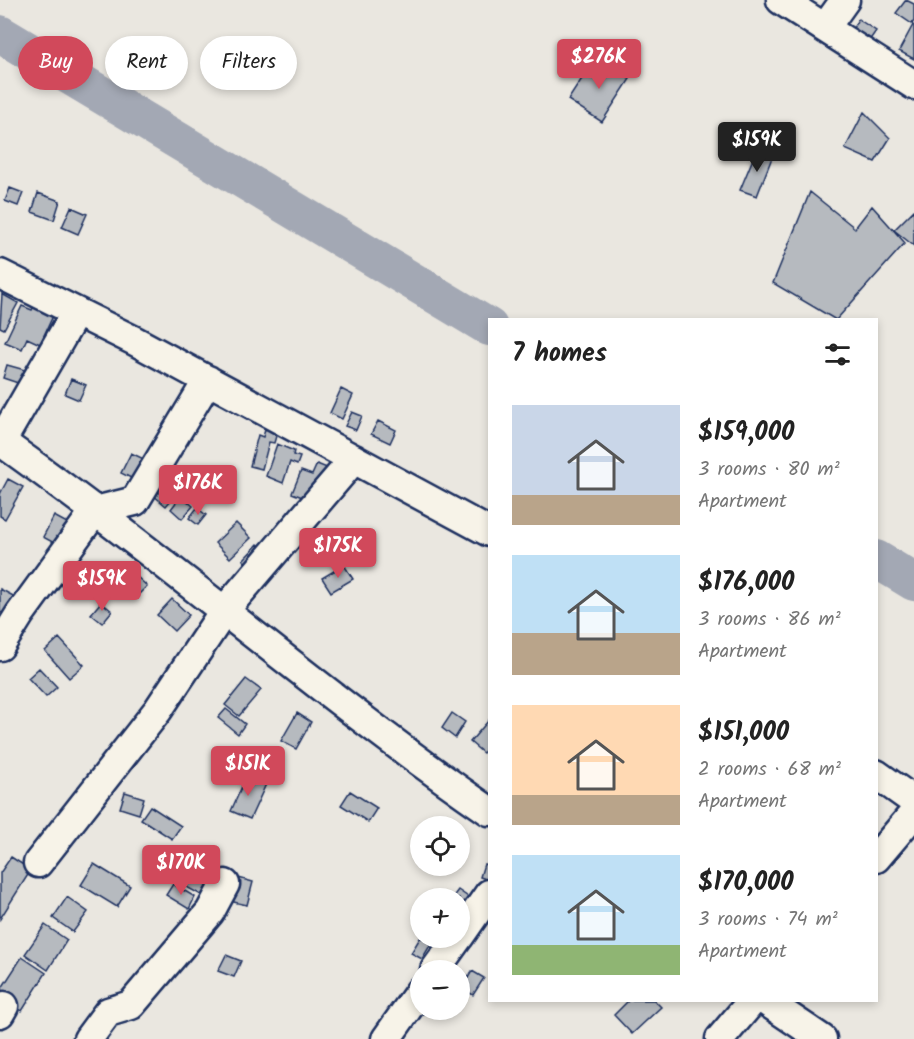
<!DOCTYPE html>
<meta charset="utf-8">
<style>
body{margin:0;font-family:Kalam,sans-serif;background:#f2f2f2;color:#222;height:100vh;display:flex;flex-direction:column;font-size:22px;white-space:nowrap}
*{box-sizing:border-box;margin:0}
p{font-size:20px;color:#767676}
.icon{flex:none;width:33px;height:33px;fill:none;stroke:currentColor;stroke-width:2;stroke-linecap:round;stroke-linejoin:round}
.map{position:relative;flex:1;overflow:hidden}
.sheet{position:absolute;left:488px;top:318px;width:390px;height:684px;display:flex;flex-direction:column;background:#fff;border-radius:0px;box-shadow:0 3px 9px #0003}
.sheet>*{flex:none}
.banner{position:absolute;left:18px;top:36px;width:380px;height:54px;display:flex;gap:12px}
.controls{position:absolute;left:410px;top:816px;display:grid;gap:12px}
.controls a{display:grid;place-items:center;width:60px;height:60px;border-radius:50%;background:#fff;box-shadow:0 3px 9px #0003;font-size:30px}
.price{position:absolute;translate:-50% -51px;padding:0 14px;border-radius:6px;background:#d1495b;color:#fff;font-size:20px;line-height:39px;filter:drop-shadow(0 2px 3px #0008)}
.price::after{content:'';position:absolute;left:50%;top:36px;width:18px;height:14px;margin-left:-9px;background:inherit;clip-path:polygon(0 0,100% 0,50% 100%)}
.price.active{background:#222;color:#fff}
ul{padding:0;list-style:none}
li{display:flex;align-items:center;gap:18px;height:150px;padding:0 24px}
li span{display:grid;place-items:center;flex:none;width:168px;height:120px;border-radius:0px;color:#555}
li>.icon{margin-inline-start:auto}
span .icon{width:72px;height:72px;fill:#fffc;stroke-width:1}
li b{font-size:26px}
h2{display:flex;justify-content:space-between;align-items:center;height:72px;padding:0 24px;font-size:26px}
.pill{padding:0 21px;border-radius:27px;background:#fff;box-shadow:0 3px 9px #0003;font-size:21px;line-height:54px}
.pill.active{background:#d1495b;color:#fff}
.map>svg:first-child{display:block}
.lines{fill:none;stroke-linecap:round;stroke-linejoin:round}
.river{stroke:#a3a8b4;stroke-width:38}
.building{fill:#b6babf;stroke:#1b2f5e;stroke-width:1.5}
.minor-casing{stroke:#1b2f5e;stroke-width:33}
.minor{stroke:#f7f3e8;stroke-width:28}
</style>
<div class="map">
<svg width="914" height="1039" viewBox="0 0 914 1039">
<rect width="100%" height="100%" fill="#eae7e0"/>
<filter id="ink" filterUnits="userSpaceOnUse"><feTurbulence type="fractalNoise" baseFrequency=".0167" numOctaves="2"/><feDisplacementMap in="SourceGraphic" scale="12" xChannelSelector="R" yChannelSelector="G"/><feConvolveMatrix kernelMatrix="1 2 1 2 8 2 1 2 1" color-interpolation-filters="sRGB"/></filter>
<g filter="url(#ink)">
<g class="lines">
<!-- river -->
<path class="river" d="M 0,34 L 489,327
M 876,559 L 914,582"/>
</g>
<!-- building -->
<path class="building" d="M 906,0 L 914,4 L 914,21 L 912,24 L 896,13 Z
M 858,19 L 876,31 L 869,41 L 852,30 Z
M 913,25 L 914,26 L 914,59 L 899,51 Z
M 596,57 L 630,79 L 602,122 L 568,100 Z
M 864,112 L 890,138 L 875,162 L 845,149 Z
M 757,149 L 773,155 L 757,196 L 740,190 Z
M 10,188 L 23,193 L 18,206 L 5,201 Z
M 810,192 L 855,228 L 872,206 L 905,243 L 836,320 L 773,283 Z
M 38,193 L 60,201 L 54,220 L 32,212 Z
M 71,207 L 87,214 L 78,234 L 62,227 Z
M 914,210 L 914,246 L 894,230 Z
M 2,294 L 18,303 L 4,329 L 0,327 Z
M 37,298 L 57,307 L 40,344 L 27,338 L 22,349 L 5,342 L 22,306 L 32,310 Z
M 7,365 L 25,370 L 21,384 L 3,378 Z
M 71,379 L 86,385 L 79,400 L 65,394 Z
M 341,389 L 353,395 L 342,419 L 330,413 Z
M 352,412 L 362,416 L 356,430 L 345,426 Z
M 378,421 L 396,430 L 390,443 L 371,434 Z
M 266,426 L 278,429 L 274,443 L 269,442 L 262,469 L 250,466 L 258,435 L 263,437 Z
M 277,444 L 294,451 L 293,455 L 300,457 L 297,465 L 290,462 L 283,483 L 266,476 Z
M 131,453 L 146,460 L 135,480 L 121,473 Z
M 317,464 L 332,470 L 310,500 L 292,493 L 301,471 L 312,475 Z
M 8,479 L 23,487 L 5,519 L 0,516 L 0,494 Z
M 167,479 L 179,491 L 166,506 L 153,495 Z
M 181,496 L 193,506 L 182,519 L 171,509 Z
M 197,508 L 206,515 L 198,525 L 189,518 Z
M 54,516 L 69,524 L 58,545 L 43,537 Z
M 236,523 L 251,538 L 230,558 L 215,543 Z
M 258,544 L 269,555 L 255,571 L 243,560 Z
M 344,565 L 353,579 L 331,592 L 322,578 Z
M 136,576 L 147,586 L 135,598 L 125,588 Z
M 0,589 L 21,600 L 11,618 L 0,612 Z
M 172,599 L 189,615 L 174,631 L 157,615 Z
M 101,602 L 112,611 L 102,623 L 91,614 Z
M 59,638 L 84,665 L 69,678 L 45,651 Z
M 39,668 L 57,687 L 46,697 L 28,678 Z
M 246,679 L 261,690 L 239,716 L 225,705 Z
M 226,709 L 245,724 L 238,734 L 218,718 Z
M 297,713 L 311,722 L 296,749 L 281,741 Z
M 452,713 L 465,722 L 455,738 L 442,728 Z
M 489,720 L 489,747 L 483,753 L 470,742 Z
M 247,775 L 266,784 L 250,819 L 231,811 Z
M 350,791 L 377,808 L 368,822 L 341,805 Z
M 125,792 L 144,798 L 139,814 L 120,808 Z
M 150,806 L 181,826 L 172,839 L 141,819 Z
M 11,857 L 31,870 L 0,919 L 0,873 Z
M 94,864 L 130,886 L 117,907 L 81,885 Z
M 484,864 L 489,865 L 489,880 L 480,877 Z
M 180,866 L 210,884 L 203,896 L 172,879 Z
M 235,877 L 253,882 L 247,905 L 229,901 Z
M 173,884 L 195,897 L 189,909 L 166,895 Z
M 458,890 L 471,899 L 459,913 L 459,898 L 452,898 Z
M 67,897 L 88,912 L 73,932 L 53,918 Z
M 45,925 L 67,940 L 48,970 L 25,954 Z
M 420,938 L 434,939 L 422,959 L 411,953 Z
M 226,955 L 241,961 L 234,977 L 218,971 Z
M 22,957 L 46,973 L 22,1011 L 0,997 L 0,991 Z
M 472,971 L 484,978 L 473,995 L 462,988 Z
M 629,1000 L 654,1000 L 661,1007 L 632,1034 L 614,1015 Z"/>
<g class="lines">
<!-- minor casing -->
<g class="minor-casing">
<path id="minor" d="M 781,0 L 914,85
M 825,28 L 845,0
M 0,274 L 135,341 L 489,532
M 0,441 C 167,559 321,695 489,811
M 1,442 L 76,312
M 0,646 L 20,614 L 95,511 L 135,501 L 208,380
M 876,774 L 914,801
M 876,858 L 914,813
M 38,863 L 158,710 L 224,611 L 354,459
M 459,937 L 489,894
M 435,970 L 458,938
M 764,1000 L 822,1039
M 0,1013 L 4,1006
M 88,1039 L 108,1012 L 131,1005 L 210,912 L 225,884
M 386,1039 L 420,991
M 720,1039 L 753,1000"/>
</g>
<!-- minor -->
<use href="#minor" class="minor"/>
</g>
</g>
</svg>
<div class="controls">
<a><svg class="icon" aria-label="locate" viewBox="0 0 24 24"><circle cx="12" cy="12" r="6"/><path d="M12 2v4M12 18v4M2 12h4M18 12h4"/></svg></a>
<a>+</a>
<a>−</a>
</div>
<b class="price" style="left:599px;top:90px">$276K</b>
<b class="price active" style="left:757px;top:173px">$159K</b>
<b class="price" style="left:198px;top:516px">$176K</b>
<b class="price" style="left:338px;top:579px">$175K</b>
<b class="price" style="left:102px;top:612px">$159K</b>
<b class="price" style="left:248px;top:797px">$151K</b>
<b class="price" style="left:181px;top:896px">$170K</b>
<div class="banner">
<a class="pill active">Buy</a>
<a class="pill">Rent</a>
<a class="pill">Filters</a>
</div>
<section class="sheet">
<h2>7 homes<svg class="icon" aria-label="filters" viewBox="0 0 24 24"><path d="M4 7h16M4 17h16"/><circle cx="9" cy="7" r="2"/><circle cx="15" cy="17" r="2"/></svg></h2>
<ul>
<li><span style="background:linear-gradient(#c9d6e8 75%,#b9a48a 0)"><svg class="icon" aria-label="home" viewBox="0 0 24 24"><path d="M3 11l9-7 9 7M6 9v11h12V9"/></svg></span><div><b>$159,000</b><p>3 rooms · 80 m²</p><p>Apartment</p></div></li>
<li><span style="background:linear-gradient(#bfe0f5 65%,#b9a48a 0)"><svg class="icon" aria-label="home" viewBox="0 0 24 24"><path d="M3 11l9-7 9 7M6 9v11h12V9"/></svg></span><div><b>$176,000</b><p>3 rooms · 86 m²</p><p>Apartment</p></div></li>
<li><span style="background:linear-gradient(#ffd9b3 75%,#b9a48a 0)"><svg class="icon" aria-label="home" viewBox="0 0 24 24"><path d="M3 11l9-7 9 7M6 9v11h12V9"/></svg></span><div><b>$151,000</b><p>2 rooms · 68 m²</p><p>Apartment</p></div></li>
<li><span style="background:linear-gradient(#bfe0f5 75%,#8fb573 0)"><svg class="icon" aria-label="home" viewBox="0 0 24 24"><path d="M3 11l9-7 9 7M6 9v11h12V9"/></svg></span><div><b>$170,000</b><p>3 rooms · 74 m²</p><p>Apartment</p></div></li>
</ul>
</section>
</div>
